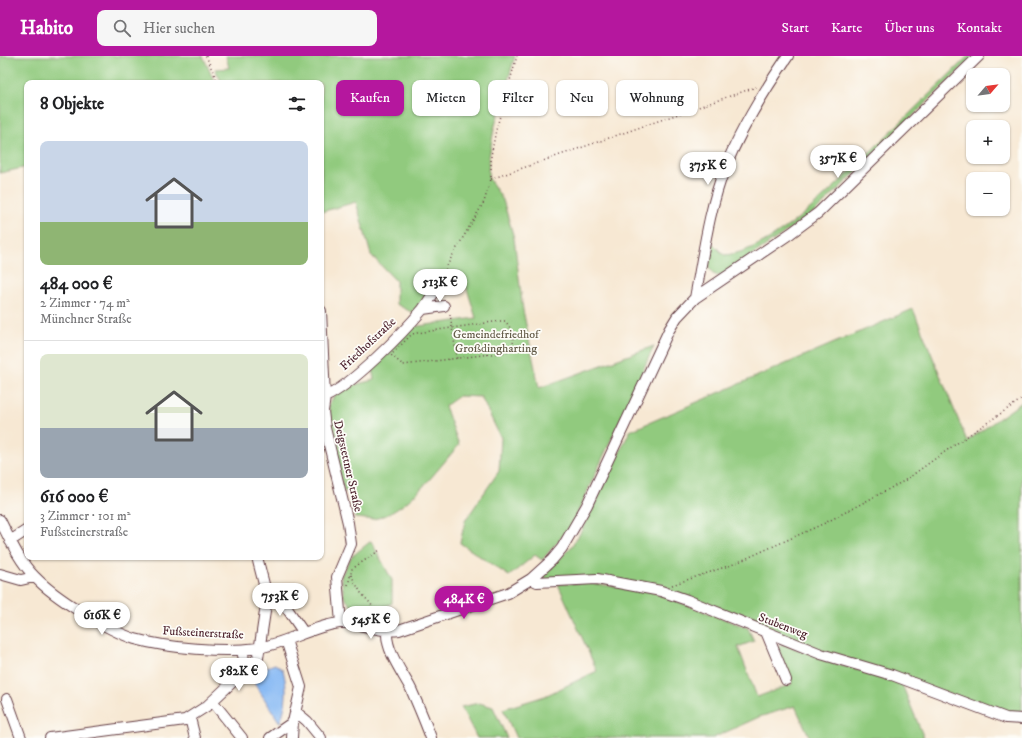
<!DOCTYPE html>
<html lang="de">
<meta charset="utf-8">
<style>
body{margin:0;font-family:"IM FELL DW Pica",serif;background:#f6f6f6;color:#202124;height:100vh;display:flex;flex-direction:column;font-size:15px;white-space:nowrap}
*{box-sizing:border-box;margin:0}
p{font-size:13px;color:#757577}
.icon{flex:none;width:22px;height:22px;fill:none;stroke:currentColor;stroke-width:2;stroke-linecap:round;stroke-linejoin:round}
.map{position:relative;flex:1;overflow:hidden}
.drawer{position:absolute;left:24px;top:24px;width:300px;height:480px;display:flex;flex-direction:column;background:#fff;border-radius:8px;box-shadow:0 1px 3px #0004}
.drawer>*{flex:none}
.hud{position:absolute;left:336px;top:24px;width:380px;height:36px;display:flex;gap:8px}
.needle{width:26px;rotate:62deg}
.buttons{position:absolute;left:966px;top:12px;display:grid;gap:8px}
.buttons a{display:grid;place-items:center;width:44px;height:44px;border-radius:8px;background:#fff;box-shadow:0 1px 3px #0004;font-size:20px}
.price{position:absolute;translate:-50% -34px;padding:0 9px;border-radius:14px;background:#fff;color:#222;font-size:13px;line-height:26px;filter:drop-shadow(0 1px 2px #0008)}
.price::after{content:'';position:absolute;left:50%;top:24px;width:12px;height:9px;margin-left:-6px;background:inherit;clip-path:polygon(0 0,100% 0,50% 100%)}
.price.active{background:#b5179e;color:#fff}
ul{padding:0;list-style:none}
li{display:grid;align-content:center;gap:8px;height:212px;padding:0 16px}
li+li{border-top:1px solid #e0e0e0}
li span{display:grid;place-items:center;height:124px;border-radius:8px;color:#555}
li>.icon{margin-inline-start:auto}
span .icon{width:72px;height:72px;fill:#fffc;stroke-width:1}
li b{font-size:17px}
h2{display:flex;justify-content:space-between;align-items:center;height:48px;padding:0 16px;font-size:17px}
.pill{padding:0 14px;border-radius:8px;background:#fff;box-shadow:0 1px 3px #0004;font-size:14px;line-height:36px}
.pill.active{background:#b5179e;color:#fff}
header{display:flex;align-items:center;gap:24px;box-sizing:border-box;height:56px;padding:0 20px;background:#b5179e;color:#fff}
header strong{font-size:19px}
nav{display:flex;gap:22px;margin-inline-start:auto;font-size:14px}
.search{width:280px;height:36px;background:#f6f6f6;display:flex;align-items:center;gap:10px;box-sizing:border-box;padding:0 14px;border-radius:8px;color:#757577;font-size:15px}
.map>svg:first-child{display:block}
.green{fill:#91ca7e;stroke:#6e7454}
.water{fill:#87b9f4;stroke:#686c90}
.lines{fill:none;stroke-linecap:round;stroke-linejoin:round}
.minor-casing{stroke:#643d44;stroke-width:12}
.path{stroke:#643d44;stroke-width:1.5;stroke-dasharray:1 3;stroke-linecap:butt}
.minor{stroke:#fff;stroke-width:10}
.labels{text-anchor:middle;dominant-baseline:central;stroke-width:3.5;stroke-linejoin:round;paint-order:stroke}
.park-label{font-size:12px;fill:#635b48;stroke:#fdfcf7}
.street-label{font-size:12px;fill:#4a1f2b;stroke:#fdfcf7}
</style>
<header>
<strong>Habito</strong>
<div class="search"><svg class="icon" aria-label="search" viewBox="0 0 24 24"><circle cx="10" cy="10" r="6"/><path d="M15 15l6 6"/></svg>Hier suchen</div>
<nav><a>Start</a><a>Karte</a><a>Über uns</a><a>Kontakt</a></nav>
</header>
<div class="map">
<svg width="1022" height="682" viewBox="0 0 1022 682">
<rect width="100%" height="100%" fill="#fdfcf7"/>
<filter id="ink" filterUnits="userSpaceOnUse"><feTurbulence type="fractalNoise" baseFrequency=".025" numOctaves="2"/><feDisplacementMap in="SourceGraphic" scale="8" xChannelSelector="R" yChannelSelector="G"/><feConvolveMatrix kernelMatrix="1 2 1 2 8 2 1 2 1" color-interpolation-filters="sRGB"/></filter>
<filter id="wash" filterUnits="userSpaceOnUse"><feTurbulence type="fractalNoise" baseFrequency=".012" numOctaves="4" result="noise"/><feDisplacementMap in="SourceGraphic" scale="16" xChannelSelector="R" yChannelSelector="G"/><feGaussianBlur stdDeviation="0.9" result="paint"/><feColorMatrix in="noise" values="0 0 0 0 0 0 0 0 0 0 0 0 0 0 0 0 0 1.4 0 .05"/><feComposite in="paint" operator="in"/></filter>
<g filter="url(#wash)">
<rect width="100%" height="100%" fill="#f7e8d3"/>
<!-- green -->
<path class="green" d="M 0,0 L 203,0 L 215,27 L 27,27 L 27,111 L 0,117 Z
M 226,0 L 515,0 L 494,73 L 489,101 L 488,121 L 503,144 L 514,182 L 523,254 L 539,332 L 654,290 L 572,469 L 542,504 L 535,499 L 509,520 L 460,487 L 465,465 L 499,415 L 501,382 L 481,341 L 459,340 L 445,350 L 459,389 C 437,413 407,458 373,463 C 367,464 360,462 355,462 L 349,434 L 344,436 L 328,370 L 329,348 L 336,338 L 346,331 L 374,324 L 372,311 L 412,271 L 476,262 L 464,223 L 438,223 L 430,237 L 413,257 L 396,248 L 396,225 L 371,199 L 356,146 L 321,156 L 321,27 L 222,27 L 215,13 L 229,12 Z
M 968,0 L 974,0 L 816,155 L 726,217 L 718,220 L 713,218 L 707,208 L 711,186 L 724,199 C 774,196 839,126 874,92 C 906,61 937,31 968,0 Z
M 913,253 L 967,385 L 1022,346 L 1022,659 L 1008,658 L 824,597 L 650,530 L 540,523 L 572,490 L 582,474 L 630,375 Z
M 371,485 L 392,524 L 392,547 L 368,559 L 358,559 L 344,541 L 341,520 L 351,501 Z
M 587,527 L 650,535 L 748,572 L 754,585 L 738,591 L 757,641 L 792,628 L 777,592 L 783,588 L 835,607 L 901,626 L 924,682 L 810,682 L 795,650 L 759,661 L 713,682 L 516,682 L 503,653 L 545,640 L 597,615 L 558,528 Z
M 479,647 L 493,651 L 507,682 L 477,682 L 461,651 Z"/>
<!-- water -->
<path class="water" d="M 275,608 L 283,614 C 288,633 287,648 280,667 L 251,622 L 264,612 Z"/>
</g>
<g filter="url(#ink)">
<g class="lines">
<!-- minor casing -->
<g class="minor-casing">
<path id="minor" d="M 695,242 C 703,200 709,152 725,112 C 741,72 764,35 788,0
M 423,253 L 444,250
M 321,255 L 325,341 L 323,355 L 325,372 L 348,467 L 351,488 L 337,521 L 341,567
M 325,341 C 352,329 403,277 423,253 C 428,246 433,238 438,230
M 0,464 C 10,484 19,505 35,521 C 55,542 107,574 135,583 C 167,592 225,597 258,592 C 286,587 311,571 339,567 C 356,565 378,577 399,574 L 508,537 L 531,523 L 552,504 L 562,492 L 587,449 L 669,274 L 677,261 L 695,242 L 791,177 L 818,157 L 979,0
M 10,485 L 27,474
M 0,518 L 21,524 L 34,521
M 531,523 L 537,526 L 597,523 L 661,535 L 687,544 L 821,598 L 892,619 L 1006,662 L 1022,663
M 266,536 L 286,551 L 304,577
M 387,576 C 386,595 402,616 411,633 C 418,649 425,665 431,682
M 767,578 L 786,624
M 286,584 L 301,631 L 293,666 L 292,682
M 242,594 L 246,614
M 7,643 L 21,682
M 213,646 L 242,682
M 295,655 L 307,665 L 321,682
M 190,662 L 195,682
M 50,682 L 185,664 L 207,650 L 258,602 L 266,549 L 266,536 L 257,501
M 270,682 L 293,666"/>
</g>
<!-- path -->
<path class="path" d="M 206,0 L 218,27
M 491,123 L 756,31
M 442,221 L 451,202 L 484,146 L 491,123 L 491,100 L 496,74 L 517,0
M 450,258 L 457,303
M 500,265 L 505,265 C 512,272 516,285 511,294 L 507,296 L 403,309 L 391,299 L 412,278 L 417,277 Z
M 351,519 L 361,537 L 371,548 L 375,556 L 372,563
M 348,529 L 352,513 L 380,494
M 672,529 L 734,508 L 825,467 L 904,425 L 953,390 L 1022,343"/>
<!-- minor -->
<use href="#minor" class="minor"/>
</g>
</g>
<g class="labels">
<!-- park labels -->
<g class="park-label">
<text x="496" y="278">Gemeindefriedhof<tspan x="496" dy="14">Großdingharting</tspan></text>
</g>
<!-- street labels -->
<g class="street-label">
<text transform="translate(368 288) rotate(-43)">Friedhofstraße</text>
<text transform="translate(348 410) rotate(77)">Deigstettner Straße</text>
<text transform="translate(783 570) rotate(21)">Stubenweg</text>
<text transform="translate(203 577) rotate(3)">Fußsteinerstraße</text>
</g>
</g>
</svg>
<div class="buttons">
<a><svg class="needle" viewBox="-14 -14 28 28"><path d="M0-13l5 13h-10z" fill="#e53935"/><path d="M0 13l5-13h-10z" fill="#757577"/></svg></a>
<a>+</a>
<a>−</a>
</div>
<b class="price" style="left:838px;top:123px">357K €</b>
<b class="price" style="left:708px;top:130px">375K €</b>
<b class="price" style="left:440px;top:247px">513K €</b>
<b class="price" style="left:280px;top:561px">753K €</b>
<b class="price active" style="left:464px;top:564px">484K €</b>
<b class="price" style="left:102px;top:580px">616K €</b>
<b class="price" style="left:371px;top:584px">545K €</b>
<b class="price" style="left:239px;top:636px">582K €</b>
<div class="hud">
<a class="pill active">Kaufen</a>
<a class="pill">Mieten</a>
<a class="pill">Filter</a>
<a class="pill">Neu</a>
<a class="pill">Wohnung</a>
</div>
<section class="drawer">
<h2>8 Objekte<svg class="icon" aria-label="filters" viewBox="0 0 24 24"><path d="M4 7h16M4 17h16"/><circle cx="9" cy="7" r="2"/><circle cx="15" cy="17" r="2"/></svg></h2>
<ul>
<li><span style="background:linear-gradient(#c9d6e8 65%,#8fb573 0)"><svg class="icon" aria-label="home" viewBox="0 0 24 24"><path d="M3 11l9-7 9 7M6 9v11h12V9"/></svg></span><div><b>484 000 €</b><p>2 Zimmer · 74 m²</p><p>Münchner Straße</p></div></li>
<li><span style="background:linear-gradient(#dfe7d0 60%,#9aa5b1 0)"><svg class="icon" aria-label="home" viewBox="0 0 24 24"><path d="M3 11l9-7 9 7M6 9v11h12V9"/></svg></span><div><b>616 000 €</b><p>3 Zimmer · 101 m²</p><p>Fußsteinerstraße</p></div></li>
</ul>
</section>
</div>
